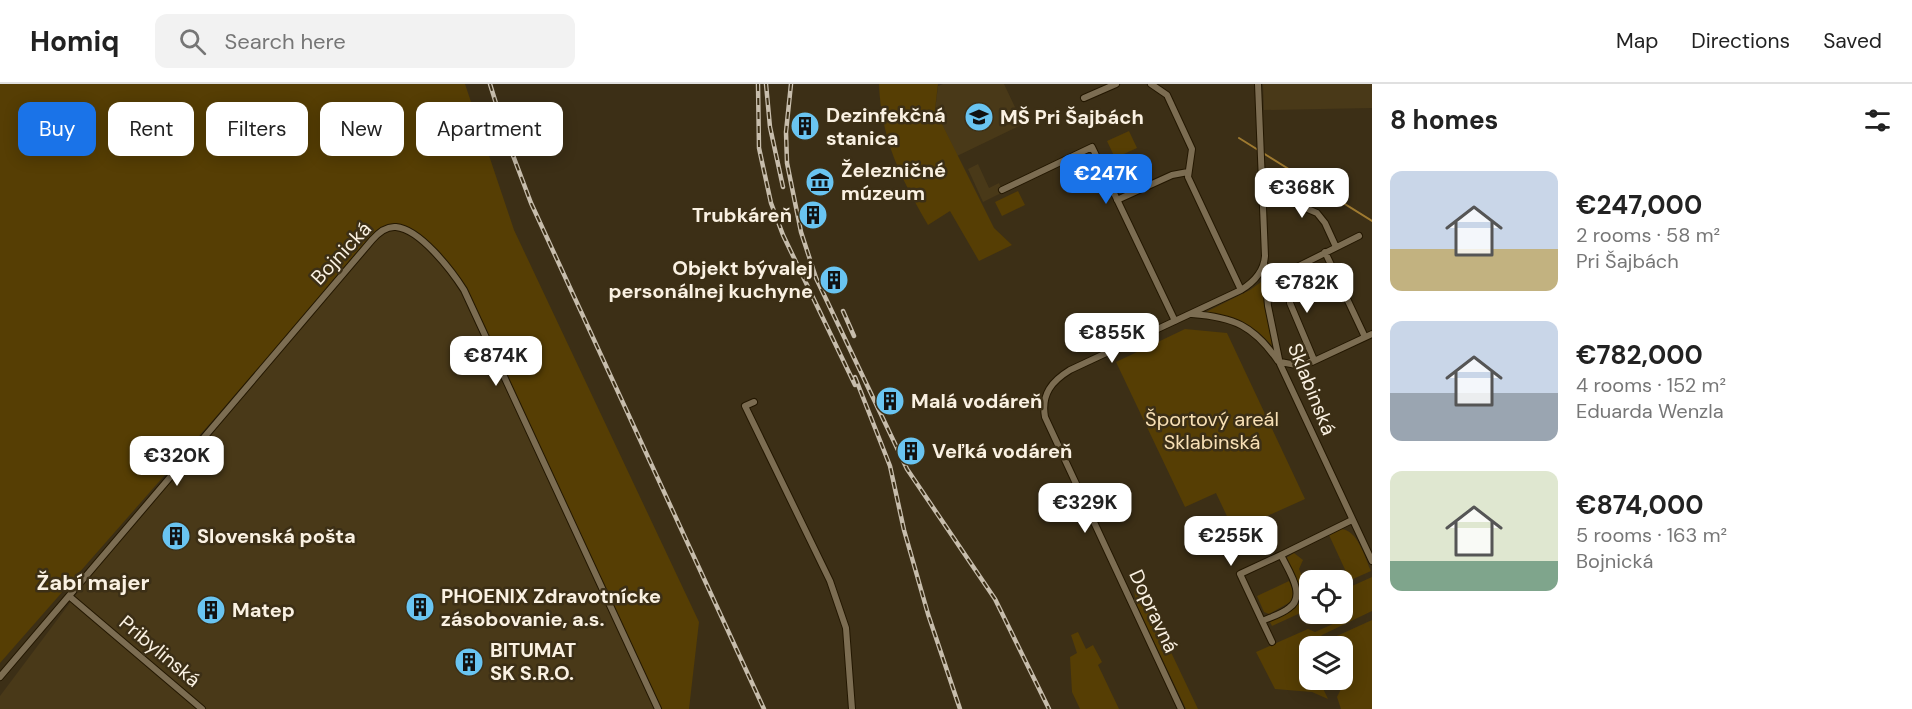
<!DOCTYPE html>
<meta charset="utf-8">
<style>
body{margin:0;font-family:"DM Sans",sans-serif;background:#f2f2f2;color:#222;height:100vh;display:flex;flex-direction:column;font-size:22px;white-space:nowrap}
*{box-sizing:border-box;margin:0}
p{font-size:20px;color:#767676}
.icon{flex:none;width:33px;height:33px;fill:none;stroke:currentColor;stroke-width:2;stroke-linecap:round;stroke-linejoin:round}
.map{position:relative;flex:1;overflow:hidden}
.details{display:flex;flex-direction:column;background:#fff;width:540px}
.details>*{flex:none}
.hud{position:absolute;left:18px;top:18px;width:570px;height:54px;display:flex;gap:12px}
.controls{position:absolute;left:1299px;top:486px;display:grid;gap:12px}
.controls a{display:grid;place-items:center;width:54px;height:54px;border-radius:12px;background:#fff;box-shadow:0 3px 15px #0003;font-size:30px}
.price{position:absolute;translate:-50% -51px;padding:0 14px;border-radius:12px;background:#fff;color:#222;font-size:20px;line-height:39px;filter:drop-shadow(0 2px 3px #0008)}
.price::after{content:'';position:absolute;left:50%;top:36px;width:18px;height:14px;margin-left:-9px;background:inherit;clip-path:polygon(0 0,100% 0,50% 100%)}
.price.selected{background:#1a73e8;color:#fff}
ul{padding:0;list-style:none}
li{display:flex;align-items:center;gap:18px;height:150px;padding:0 18px}
li span{display:grid;place-items:center;flex:none;width:168px;height:120px;border-radius:12px;color:#555}
li>.icon{margin-inline-start:auto}
span .icon{width:72px;height:72px;fill:#fffc;stroke-width:1}
li b{font-size:26px}
h2{display:flex;justify-content:space-between;align-items:center;height:72px;padding:0 18px;font-size:26px}
.pill{padding:0 21px;border-radius:12px;background:#fff;box-shadow:0 3px 15px #0003;font-size:21px;line-height:54px}
.pill.selected{background:#1a73e8;color:#fff}
header{display:flex;align-items:center;gap:36px;box-sizing:border-box;height:84px;padding:0 30px;background:#fff;border-bottom:2px solid #e0e0e0}
header strong{font-size:28px}
nav{display:flex;gap:33px;margin-inline-start:auto;font-size:21px}
.search{width:420px;height:54px;background:#f2f2f2;display:flex;align-items:center;gap:15px;box-sizing:border-box;padding:0 21px;border-radius:12px;color:#767676;font-size:22px}
main{display:flex;flex:1;min-height:0}
.map>svg:first-child{display:block}
.built{fill:#493918}
.green{fill:#563e04}
.lines{fill:none;stroke-linecap:round;stroke-linejoin:round}
.stream{stroke:#9f7a30;stroke-width:2}
.street-casing{stroke:#231700;stroke-width:8}
.street{stroke:#7c6d52;stroke-width:6}
.rail-casing{stroke:#c7bdac;stroke-width:4.5}
.rail{stroke:#3c2f16;stroke-width:2;stroke-dasharray:7;stroke-linecap:butt}
.labels{text-anchor:middle;dominant-baseline:central;stroke-width:5;stroke-linejoin:round;paint-order:stroke}
.poi-label{font-size:20px;font-weight:bold;fill:#faf1e2;stroke:#3c2f16;text-anchor:start}
.street-label{font-size:20px;fill:#faf1e2;stroke:#3c2f16}
.park-label{font-size:20px;fill:#f8e0b5;stroke:#3c2f16}
.quarter-label{font-size:22px;font-weight:bold;fill:#faf1e2;stroke:#3c2f16}
</style>
<header>
<strong>Homiq</strong>
<div class="search"><svg class="icon" aria-label="search" viewBox="0 0 24 24"><circle cx="10" cy="10" r="6"/><path d="M15 15l6 6"/></svg>Search here</div>
<nav><a>Map</a><a>Directions</a><a>Saved</a></nav>
</header>
<main>
<div class="map">
<svg width="1372" height="625" viewBox="0 0 1372 625">
<rect width="100%" height="100%" fill="#3c2f16"/>
<!-- built -->
<path class="built" d="M 943,0 L 1004,0 L 1023,40 L 957,72 L 935,26 L 938,2 Z
M 1263,0 L 1372,0 L 1372,24 L 1264,26 Z
M 978,80 L 989,104 L 999,99 L 1003,108 L 983,118 L 968,85 Z
M 404,144 L 456,191 L 655,625 L 0,625 L 0,612 L 90,492 L 377,149 Z"/>
<!-- green -->
<path class="green" d="M 0,0 L 465,0 L 514,146 L 699,538 L 689,625 L 655,625 L 456,191 L 404,144 L 377,149 L 0,579 Z
M 879,0 L 938,0 L 935,26 L 994,144 L 1012,161 L 979,177 L 950,127 L 928,141 C 901,94 881,56 879,0 Z
M 1129,47 L 1137,64 L 1115,74 L 1107,57 Z
M 1018,107 L 1025,121 L 1002,132 L 995,118 Z
M 1261,198 L 1272,262 C 1254,240 1234,232 1206,228 L 1250,206 Z
M 1185,245 L 1227,249 L 1305,415 L 1234,447 L 1216,409 L 1185,423 L 1116,278 Z
M 1340,445 C 1358,445 1365,474 1371,487 L 1353,495 L 1348,492 L 1329,451 Z
M 1294,469 L 1303,476 L 1299,485 L 1309,507 L 1309,525 L 1272,542 L 1270,538 C 1313,517 1305,513 1286,474 Z
M 1372,493 L 1372,527 L 1322,551 L 1312,562 L 1310,562 L 1310,596 L 1319,596 L 1328,615 L 1312,608 L 1275,605 L 1256,568 L 1308,545 L 1315,548 L 1353,531 L 1350,522 L 1352,502 Z
M 1289,497 L 1295,510 L 1292,517 L 1269,530 L 1264,528 L 1257,512 Z
M 1140,503 L 1198,625 L 1186,625 L 1136,520 L 1134,506 Z
M 1372,536 L 1372,625 L 1341,625 L 1337,613 L 1341,605 L 1336,596 L 1342,596 L 1342,562 L 1321,562 L 1328,556 Z
M 1078,548 L 1086,565 L 1093,561 L 1102,578 L 1098,581 L 1119,625 L 1080,625 L 1072,608 L 1070,573 L 1077,569 L 1071,551 Z"/>
<g class="lines">
<!-- stream -->
<path class="stream" d="M 1239,54 L 1372,137"/>
<!-- street casing -->
<g class="street-casing">
<path id="street" d="M 1151,0 L 1167,11 L 1192,65 L 1188,93 L 1241,206
M 1084,14 L 1116,0
M 1002,106 L 1092,63 L 1175,237
M 1262,108 L 1268,108 L 1317,129 L 1325,139 L 1336,163
M 1117,116 L 1172,91 L 1188,88
M 1325,168 L 1365,253
M 1264,179 L 1268,222 L 1280,280 L 1372,477
M 1192,230 C 1234,233 1254,242 1278,277
M 1280,278 L 1302,282 L 1314,276 L 1290,219 L 1291,186 L 1359,152
M 1312,278 L 1372,250
M 754,318 L 745,322 L 830,497 L 846,544 L 852,625
M 1281,471 C 1288,486 1307,512 1289,524 C 1282,530 1271,533 1262,537 L 1240,490 Z
M 1281,471 L 1352,436
M 69,512 L 202,625
M 1262,537 L 1272,558
M 0,593 L 372,156 C 378,149 386,142 396,143 C 420,145 452,187 464,206 L 658,625
M 1181,625 L 1045,333 C 1041,310 1052,297 1070,286 L 1241,206 C 1254,198 1264,187 1265,172 L 1258,0"/>
</g>
<!-- street -->
<use href="#street" class="street"/>
<!-- rail casing -->
<g class="rail-casing">
<path id="rail" d="M 490,0 L 508,58 L 531,119 L 764,625
M 758,0 L 759,64 L 771,119 L 783,151 L 855,301
M 766,0 L 770,43 L 783,103
M 791,0 L 786,48 L 787,79 L 801,148 L 816,194 L 907,385 L 995,515 L 1049,625
M 843,227 L 854,252
M 855,293 L 890,382 L 904,446 L 928,530 L 960,625"/>
</g>
<!-- rail -->
<use href="#rail" class="rail"/>
</g>
<!-- icons -->
<defs>
<g id="school-disc" transform="scale(1.5)"><circle r="9.5" fill="#69c4f1" stroke="#3c2f16"/><path d="M0-5L7-2L0 1L-7-2ZM-4 1L0 2.5L4 1V4Q0 6-4 4Z" fill="#111"/></g>
<g id="building-disc" transform="scale(1.5)"><circle r="9.5" fill="#69c4f1" stroke="#3c2f16"/><path d="M-4-6H4V6H1V3H-1V6H-4ZM-2.5-4.3h1.7v1.8h-1.7ZM.8-4.3h1.7v1.8H.8ZM-2.5-1h1.7V.8h-1.7ZM.8-1h1.7V.8H.8Z" fill="#111"/></g>
<g id="museum-disc" transform="scale(1.5)"><circle r="9.5" fill="#69c4f1" stroke="#3c2f16"/><path d="M0-6L6-3V-2H-6V-3ZM-5-1h2V3h-2ZM-1-1h2V3h-2ZM3-1h2V3H3ZM-6 4H6V6H-6Z" fill="#111"/></g>
</defs>
<g fill-rule="evenodd">
<use href="#school-disc" x="979" y="33"/>
<use href="#building-disc" x="805" y="42"/>
<use href="#museum-disc" x="820" y="98"/>
<use href="#building-disc" x="813" y="131"/>
<use href="#building-disc" x="834" y="196"/>
<use href="#building-disc" x="890" y="317"/>
<use href="#building-disc" x="911" y="367"/>
<use href="#building-disc" x="176" y="452"/>
<use href="#building-disc" x="420" y="523"/>
<use href="#building-disc" x="211" y="526"/>
<use href="#building-disc" x="469" y="578"/>
</g>
<g class="labels">
<!-- poi labels -->
<g class="poi-label">
<text x="826" y="31">Dezinfekčná<tspan x="826" dy="23">stanica</tspan></text>
<text x="1000" y="33">MŠ Pri Šajbách</text>
<text x="841" y="86">Železničné<tspan x="841" dy="23">múzeum</tspan></text>
<text x="792" y="131" text-anchor="end">Trubkáreň</text>
<text x="813" y="184" text-anchor="end">Objekt bývalej<tspan x="813" dy="23">personálnej kuchyne</tspan></text>
<text x="911" y="317">Malá vodáreň</text>
<text x="932" y="367">Veľká vodáreň</text>
<text x="197" y="452">Slovenská pošta</text>
<text x="441" y="512">PHOENIX Zdravotnícke<tspan x="441" dy="23">zásobovanie, a.s.</tspan></text>
<text x="232" y="526">Matep</text>
<text x="490" y="566">BITUMAT<tspan x="490" dy="23">SK S.R.O.</tspan></text>
</g>
<!-- street labels -->
<g class="street-label">
<text transform="translate(341 169) rotate(-47)">Bojnická</text>
<text transform="translate(1312 305) rotate(68)">Sklabinská</text>
<text transform="translate(1154 527) rotate(65)">Dopravná</text>
<text transform="translate(160 567) rotate(40)">Pribylinská</text>
</g>
<!-- park labels -->
<g class="park-label">
<text x="1212" y="335">Športový areál<tspan x="1212" dy="23">Sklabinská</tspan></text>
</g>
<!-- quarter labels -->
<g class="quarter-label">
<text x="93" y="498">Žabí majer</text>
</g>
</g>
</svg>
<div class="controls">
<a><svg class="icon" aria-label="locate" viewBox="0 0 24 24"><circle cx="12" cy="12" r="6"/><path d="M12 2v4M12 18v4M2 12h4M18 12h4"/></svg></a>
<a><svg class="icon" aria-label="layers" viewBox="0 0 24 24"><path d="M12 4l9 5-9 5-9-5zM3 14l9 5 9-5"/></svg></a>
</div>
<b class="price selected" style="left:1106px;top:121px">€247K</b>
<b class="price" style="left:1302px;top:135px">€368K</b>
<b class="price" style="left:1307px;top:230px">€782K</b>
<b class="price" style="left:1112px;top:280px">€855K</b>
<b class="price" style="left:496px;top:303px">€874K</b>
<b class="price" style="left:177px;top:403px">€320K</b>
<b class="price" style="left:1085px;top:450px">€329K</b>
<b class="price" style="left:1231px;top:483px">€255K</b>
<div class="hud">
<a class="pill selected">Buy</a>
<a class="pill">Rent</a>
<a class="pill">Filters</a>
<a class="pill">New</a>
<a class="pill">Apartment</a>
</div>
</div>
<section class="details">
<h2>8 homes<svg class="icon" aria-label="filters" viewBox="0 0 24 24"><path d="M4 7h16M4 17h16"/><circle cx="9" cy="7" r="2"/><circle cx="15" cy="17" r="2"/></svg></h2>
<ul>
<li><span style="background:linear-gradient(#c9d6e8 65%,#c2b280 0)"><svg class="icon" aria-label="home" viewBox="0 0 24 24"><path d="M3 11l9-7 9 7M6 9v11h12V9"/></svg></span><div><b>€247,000</b><p>2 rooms · 58 m²</p><p>Pri Šajbách</p></div></li>
<li><span style="background:linear-gradient(#c9d6e8 60%,#9aa5b1 0)"><svg class="icon" aria-label="home" viewBox="0 0 24 24"><path d="M3 11l9-7 9 7M6 9v11h12V9"/></svg></span><div><b>€782,000</b><p>4 rooms · 152 m²</p><p>Eduarda Wenzla</p></div></li>
<li><span style="background:linear-gradient(#dfe7d0 75%,#7fa58c 0)"><svg class="icon" aria-label="home" viewBox="0 0 24 24"><path d="M3 11l9-7 9 7M6 9v11h12V9"/></svg></span><div><b>€874,000</b><p>5 rooms · 163 m²</p><p>Bojnická</p></div></li>
</ul>
</section>
</main>
